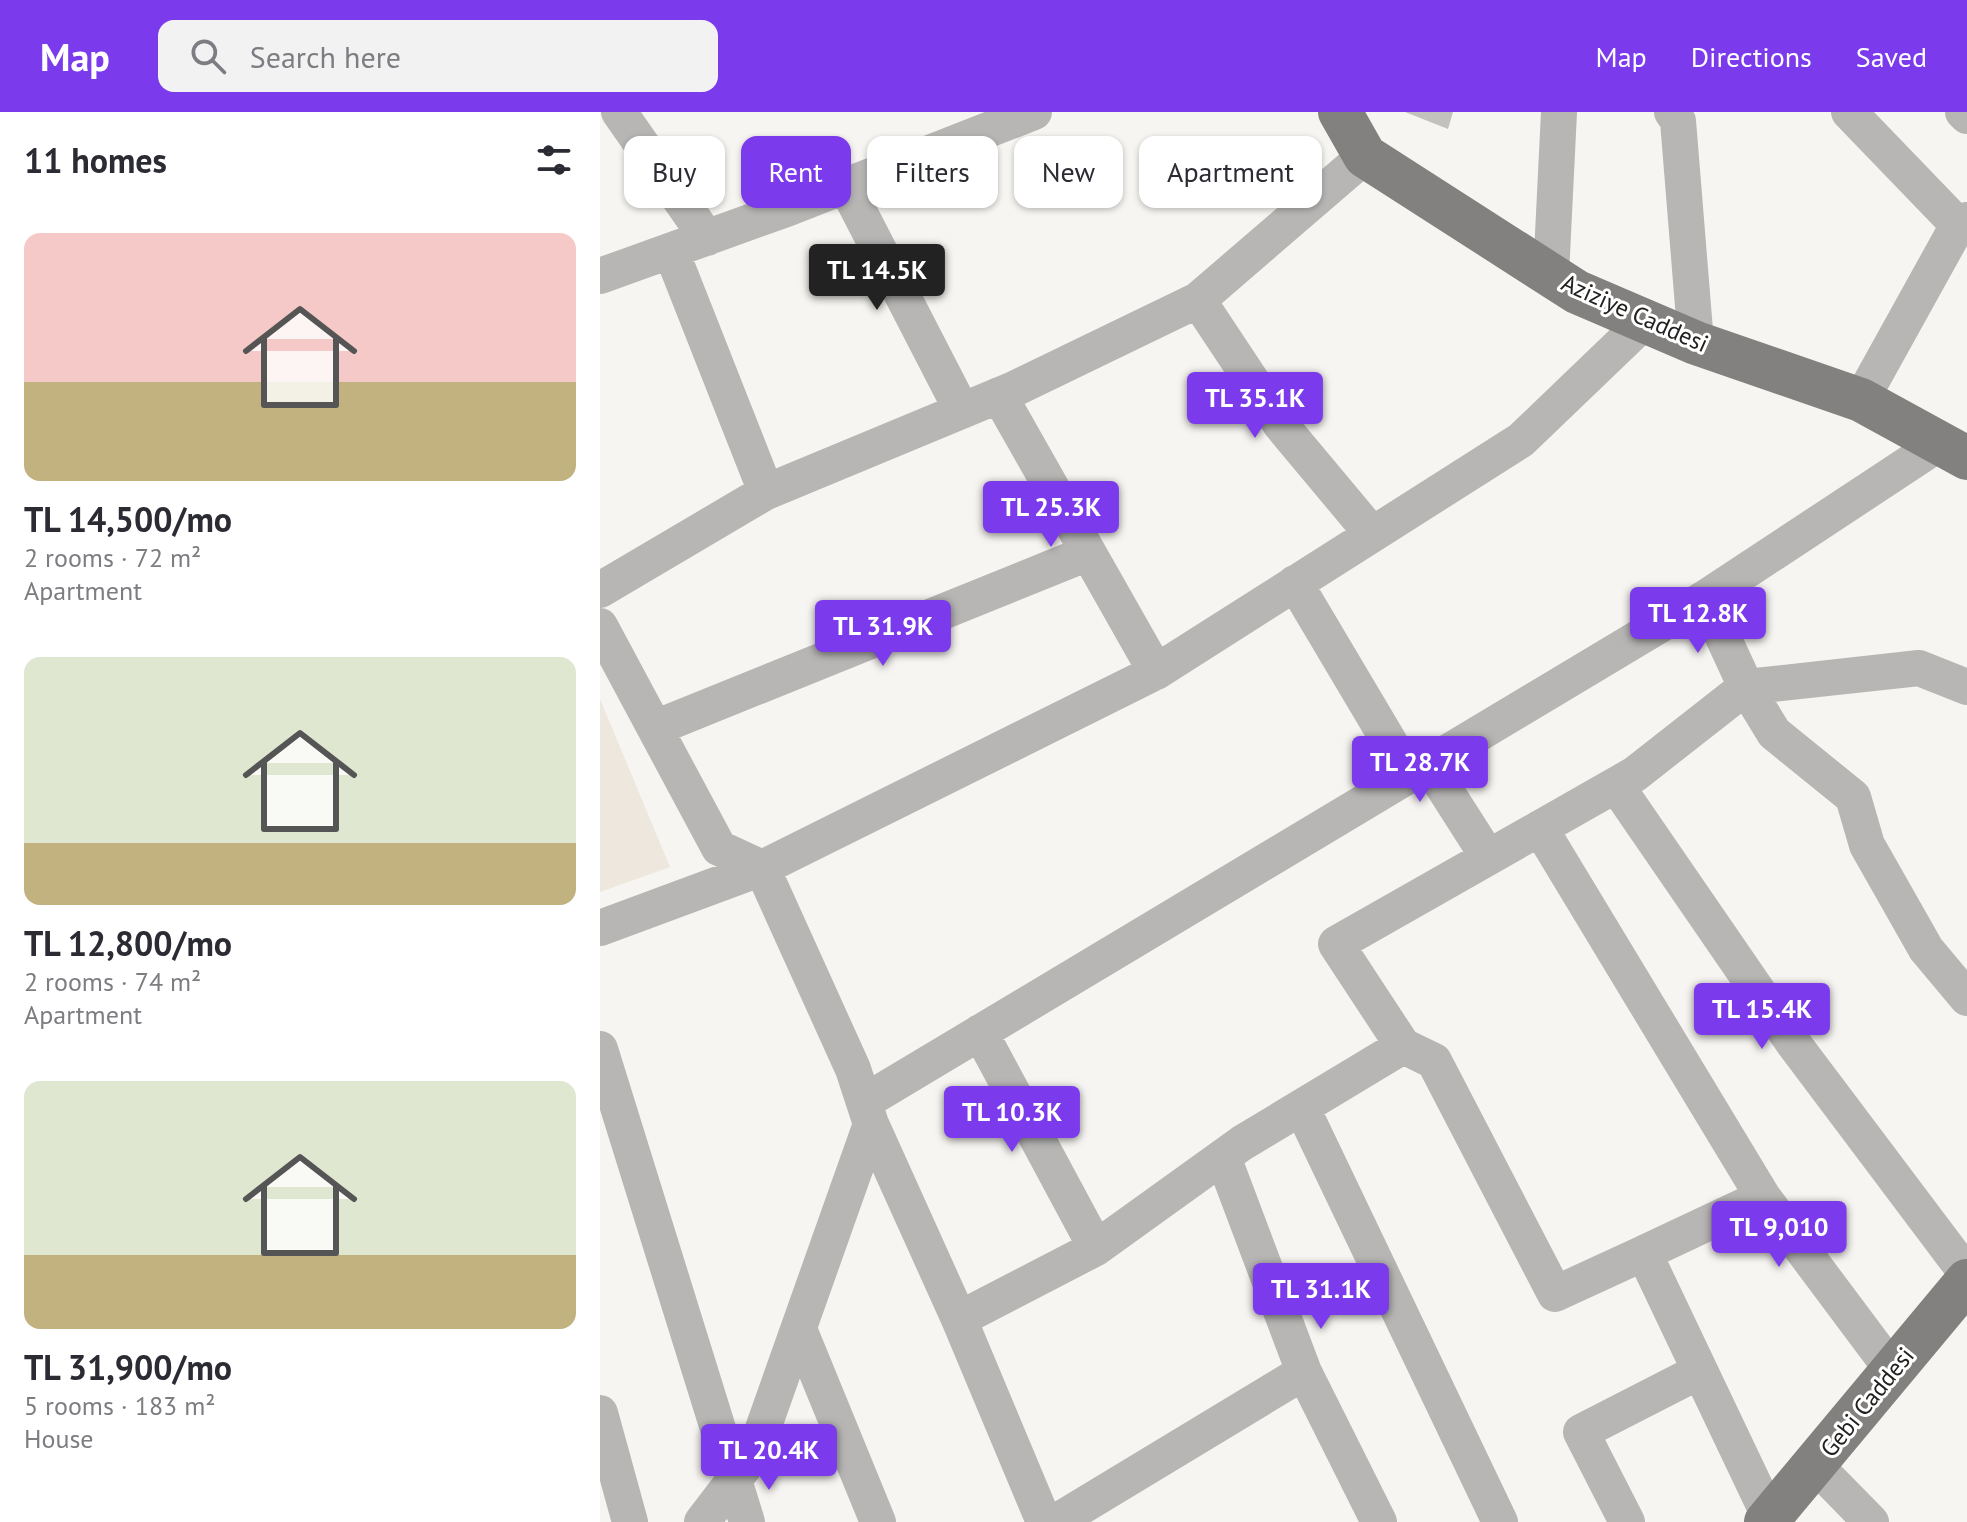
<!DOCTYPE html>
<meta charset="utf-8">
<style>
body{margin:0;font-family:"PT Sans",sans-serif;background:#f2f2f3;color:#2b2b33;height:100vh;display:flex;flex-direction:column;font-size:30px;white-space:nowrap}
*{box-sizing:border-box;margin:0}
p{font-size:26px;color:#7c7c81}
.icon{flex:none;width:44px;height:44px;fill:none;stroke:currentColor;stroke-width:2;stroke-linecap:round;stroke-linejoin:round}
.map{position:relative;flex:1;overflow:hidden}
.panel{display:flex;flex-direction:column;background:#fff;width:600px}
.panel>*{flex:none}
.guide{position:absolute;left:24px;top:24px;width:760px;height:72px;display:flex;gap:16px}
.price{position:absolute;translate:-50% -68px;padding:0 18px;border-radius:8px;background:#7c3aed;color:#fff;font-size:26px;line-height:52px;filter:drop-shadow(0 2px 4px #0008)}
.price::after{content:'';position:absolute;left:50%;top:48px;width:24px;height:18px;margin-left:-12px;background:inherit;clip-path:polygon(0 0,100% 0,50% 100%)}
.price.current{background:#222;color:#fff}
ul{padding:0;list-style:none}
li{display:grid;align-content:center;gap:16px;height:424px;padding:0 24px}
li span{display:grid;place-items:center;height:248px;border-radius:16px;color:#555}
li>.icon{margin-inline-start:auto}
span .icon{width:144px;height:144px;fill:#fffc;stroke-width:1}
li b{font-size:34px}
h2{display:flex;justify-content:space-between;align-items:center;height:96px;padding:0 24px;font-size:34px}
.pill{padding:0 28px;border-radius:16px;background:#fff;box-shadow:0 2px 6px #0004;font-size:28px;line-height:72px}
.pill.current{background:#7c3aed;color:#fff}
header{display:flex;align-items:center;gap:48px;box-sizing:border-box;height:112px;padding:0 40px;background:#7c3aed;color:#fff}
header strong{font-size:38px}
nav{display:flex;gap:44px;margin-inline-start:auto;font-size:28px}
.search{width:560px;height:72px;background:#f2f2f3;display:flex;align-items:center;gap:20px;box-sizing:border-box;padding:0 28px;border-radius:16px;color:#7c7c81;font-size:30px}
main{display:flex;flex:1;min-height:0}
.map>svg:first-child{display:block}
.built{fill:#ede7dd}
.building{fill:#c3c1be}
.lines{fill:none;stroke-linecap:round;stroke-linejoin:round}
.minor{stroke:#b7b6b5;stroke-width:36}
.major{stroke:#83817f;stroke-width:44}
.labels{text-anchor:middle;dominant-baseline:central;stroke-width:6;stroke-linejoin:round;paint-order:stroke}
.street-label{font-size:24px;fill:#222120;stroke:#fff}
</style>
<header>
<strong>Map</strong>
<div class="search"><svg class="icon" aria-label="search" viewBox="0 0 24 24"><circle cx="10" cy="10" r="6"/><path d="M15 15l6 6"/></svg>Search here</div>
<nav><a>Map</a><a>Directions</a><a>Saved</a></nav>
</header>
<main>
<section class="panel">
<h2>11 homes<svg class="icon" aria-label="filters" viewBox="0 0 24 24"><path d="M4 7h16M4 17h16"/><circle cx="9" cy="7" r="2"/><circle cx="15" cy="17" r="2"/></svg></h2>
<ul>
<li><span style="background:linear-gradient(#f6c9c9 60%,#c2b280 0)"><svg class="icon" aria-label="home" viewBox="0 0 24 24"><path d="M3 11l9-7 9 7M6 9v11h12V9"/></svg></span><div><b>TL 14,500/mo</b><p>2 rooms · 72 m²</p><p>Apartment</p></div></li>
<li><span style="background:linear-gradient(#dfe7d0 75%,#c2b280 0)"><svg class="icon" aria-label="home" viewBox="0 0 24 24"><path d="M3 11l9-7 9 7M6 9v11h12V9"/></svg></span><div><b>TL 12,800/mo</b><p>2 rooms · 74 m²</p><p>Apartment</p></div></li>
<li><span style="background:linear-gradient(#dfe7d0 70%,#c2b280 0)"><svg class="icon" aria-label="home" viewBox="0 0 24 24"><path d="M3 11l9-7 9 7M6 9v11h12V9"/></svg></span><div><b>TL 31,900/mo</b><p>5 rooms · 183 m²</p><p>House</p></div></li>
</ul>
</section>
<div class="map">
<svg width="1367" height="1410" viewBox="0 0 1367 1410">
<rect width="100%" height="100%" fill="#f7f5f1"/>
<!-- built -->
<path class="built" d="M 0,587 L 70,755 L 0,780 Z"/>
<!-- building -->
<path class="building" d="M 805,0 L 853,0 L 848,17 Z"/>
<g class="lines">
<!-- minor -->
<path class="minor" d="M 19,0 L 107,126
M 1072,0 L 1078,9 L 1096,231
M 1249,0 L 1358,113
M 1363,0 L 1367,4
M 246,74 L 362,299
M 71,139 L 166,380
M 951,163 L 959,0
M 0,164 L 189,96 L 434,0
M 598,188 L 681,313 L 772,422
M 399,283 L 556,560
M 1261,288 L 1358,113 L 1367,108
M 695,471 L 809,663
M 0,478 L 166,380 L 412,278 L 598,188 L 765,44
M 1105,486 L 1146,575 L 1174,621 L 1253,685 L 1267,733 L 1326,837 L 1367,886
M 0,514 L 119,736 L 162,756 L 253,957 L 271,1012 L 359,1207 L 444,1410
M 55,616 L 488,441
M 828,651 L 888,745
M 1016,673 L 1194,932 L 1367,1162
M 940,716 L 1163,1085
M 0,816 L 162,756 L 556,560 L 921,328 L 1045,209
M 380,920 L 496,1136
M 0,937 L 147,1410
M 264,990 L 1105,486 L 1337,333
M 702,996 L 900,1410
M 623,1045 L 704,1260 L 779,1410
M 1044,1141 L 1163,1085 L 1293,1259
M 359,1207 L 496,1136 L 642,1031 L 803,934
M 199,1217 L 278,1410
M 0,1301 L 30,1410
M 1216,1354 L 1271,1410
M 1170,1406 L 1044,1141 L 955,1182 L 834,949 L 803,934 L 736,832 L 1035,662 L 1146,575 L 1319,556 L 1367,575
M 102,1410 L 154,1342 L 271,1012
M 456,1410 L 704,1260
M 1027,1410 L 981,1320 L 1100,1259"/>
<!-- major -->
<path class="major" d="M 740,0 L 765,44 L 977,180 L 1096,231 L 1261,288 L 1367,346
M 1166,1410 L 1367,1169"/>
</g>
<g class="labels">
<!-- street labels -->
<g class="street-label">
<text transform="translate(1035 201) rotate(24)">Aziziye Caddesi</text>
<text transform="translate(1267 1290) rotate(-51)">Gebi Caddesi</text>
</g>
</g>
</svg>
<b class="price current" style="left:277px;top:200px">TL 14.5K</b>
<b class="price" style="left:655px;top:328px">TL 35.1K</b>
<b class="price" style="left:451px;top:437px">TL 25.3K</b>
<b class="price" style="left:1098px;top:543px">TL 12.8K</b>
<b class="price" style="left:283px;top:556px">TL 31.9K</b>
<b class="price" style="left:820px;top:692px">TL 28.7K</b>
<b class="price" style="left:1162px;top:939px">TL 15.4K</b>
<b class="price" style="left:412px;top:1042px">TL 10.3K</b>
<b class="price" style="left:1179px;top:1157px">TL 9,010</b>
<b class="price" style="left:721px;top:1219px">TL 31.1K</b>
<b class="price" style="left:169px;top:1380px">TL 20.4K</b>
<div class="guide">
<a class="pill">Buy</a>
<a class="pill current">Rent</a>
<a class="pill">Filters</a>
<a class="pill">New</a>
<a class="pill">Apartment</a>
</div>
</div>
</main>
